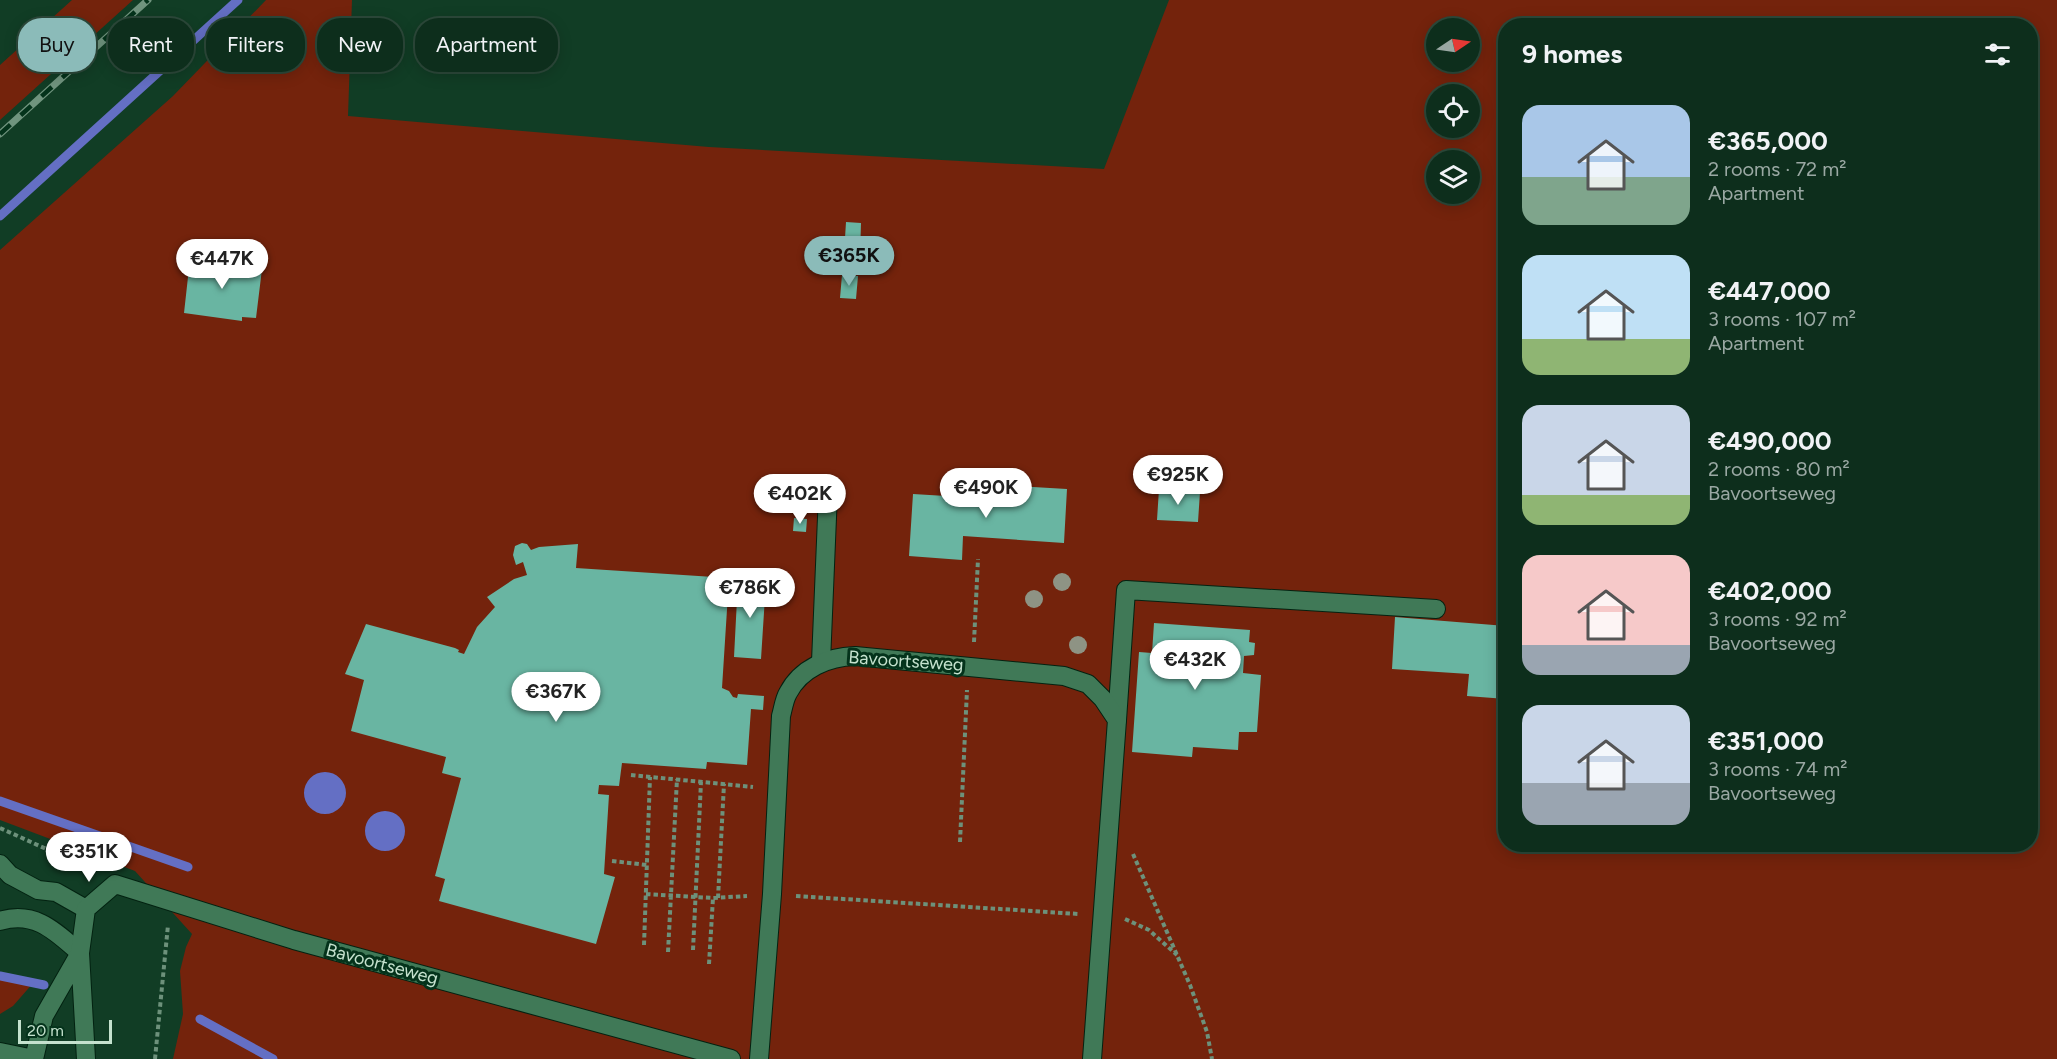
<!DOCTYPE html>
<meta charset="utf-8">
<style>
body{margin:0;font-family:Figtree,sans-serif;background:#163625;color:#f1f3f6;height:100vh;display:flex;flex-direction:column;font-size:22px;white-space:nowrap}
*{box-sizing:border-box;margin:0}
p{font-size:20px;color:#9aa8a3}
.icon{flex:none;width:33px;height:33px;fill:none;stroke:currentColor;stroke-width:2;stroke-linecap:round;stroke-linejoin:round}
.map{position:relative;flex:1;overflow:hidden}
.panel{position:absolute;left:1498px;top:18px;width:540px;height:834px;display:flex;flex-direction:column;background:#0d2e1c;border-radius:24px;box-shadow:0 3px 15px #0003,0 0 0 2px #2d4a3b}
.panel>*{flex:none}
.hud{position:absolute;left:18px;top:18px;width:570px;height:54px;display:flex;gap:12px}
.needle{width:39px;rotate:77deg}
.buttons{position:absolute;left:1426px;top:18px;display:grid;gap:12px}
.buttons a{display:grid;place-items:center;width:54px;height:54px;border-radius:50%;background:#0d2e1c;box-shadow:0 3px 15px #0003,0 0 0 2px #2d4a3b;font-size:30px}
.scale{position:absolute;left:18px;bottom:15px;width:94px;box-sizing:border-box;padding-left:6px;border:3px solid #c5e2ce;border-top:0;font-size:16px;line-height:21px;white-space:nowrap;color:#c5e2ce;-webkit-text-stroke:4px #04331b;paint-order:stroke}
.price{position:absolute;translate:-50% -51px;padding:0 14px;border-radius:21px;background:#fff;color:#222;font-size:20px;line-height:39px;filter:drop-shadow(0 2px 3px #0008)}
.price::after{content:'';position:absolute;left:50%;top:36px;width:18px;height:14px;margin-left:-9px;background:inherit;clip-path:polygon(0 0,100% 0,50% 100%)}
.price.active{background:#8bbbb9;color:#111}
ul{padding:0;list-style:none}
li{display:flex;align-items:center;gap:18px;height:150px;padding:0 24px}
li span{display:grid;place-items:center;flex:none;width:168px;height:120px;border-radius:18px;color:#555}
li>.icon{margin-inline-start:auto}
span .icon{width:72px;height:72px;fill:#fffc;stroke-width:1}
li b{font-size:26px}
h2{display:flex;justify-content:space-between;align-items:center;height:72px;padding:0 24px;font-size:26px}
.pill{padding:0 21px;border-radius:24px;background:#0d2e1c;box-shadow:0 3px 15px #0003,0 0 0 2px #2d4a3b;font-size:21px;line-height:54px}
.pill.active{background:#8bbbb9;color:#111}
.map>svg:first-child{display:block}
.green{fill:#74230c;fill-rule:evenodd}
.water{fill:#646fc4}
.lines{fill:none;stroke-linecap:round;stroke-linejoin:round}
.stream{stroke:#646fc4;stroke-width:9}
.building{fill:#69b5a2}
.service-casing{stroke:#032211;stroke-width:20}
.minor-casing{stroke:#032211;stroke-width:20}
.secondary-casing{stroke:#032211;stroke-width:20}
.path{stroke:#6d917b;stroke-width:4;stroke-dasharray:4.5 3;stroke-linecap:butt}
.service{stroke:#407957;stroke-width:18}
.minor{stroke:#407957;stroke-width:18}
.secondary{stroke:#407957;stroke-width:18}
.rail-casing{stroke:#70947e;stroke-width:7}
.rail{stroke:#04331b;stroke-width:4.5;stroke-dasharray:14;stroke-linecap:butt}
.tree{fill:#8e9384}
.labels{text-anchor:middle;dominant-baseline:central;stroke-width:6;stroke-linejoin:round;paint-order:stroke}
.street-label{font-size:18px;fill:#c5e2ce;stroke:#04331b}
</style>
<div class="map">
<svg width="2057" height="1059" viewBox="0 0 2057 1059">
<rect width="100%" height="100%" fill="#113d25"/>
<!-- green -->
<path class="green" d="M 72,0 L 133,0 L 0,120 L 0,65 Z
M 266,0 L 352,0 L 348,116 L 709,147 L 1104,169 L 1169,0 L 2057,0 L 2057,1059 L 173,1059 L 183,1014 L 180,971 L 186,947 L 192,934 L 135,871 L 0,820 L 0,250 L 173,96 ZM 1506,26 L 2031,26 L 2031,844 L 1506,844 ZM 1437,28 L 1470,28 L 1470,62 L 1437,62 ZM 1437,94 L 1470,94 L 1470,128 L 1437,128 ZM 1437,160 L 1470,160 L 1470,194 L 1437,194 Z
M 0,976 L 34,982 L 13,1006 L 0,1014 Z"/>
<!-- water -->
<path class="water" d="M304 793a21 21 0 1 1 42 0a21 21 0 1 1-42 0Z
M365 831a20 20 0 1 1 40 0a20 20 0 1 1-40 0Z"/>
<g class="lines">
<!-- stream -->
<path class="stream" d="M 0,216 L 238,0
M 0,801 L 188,867
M 0,976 L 44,985
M 200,1019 L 273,1059"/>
</g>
<!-- building -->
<path class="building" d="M 846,222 L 861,223 L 860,255 L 844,254 Z
M 190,259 L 262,269 L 256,318 L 242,317 L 242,321 L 184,313 Z
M 842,275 L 858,276 L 856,299 L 840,298 Z
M 980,484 L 1067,489 L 1064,543 L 963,536 L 962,560 L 909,556 L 913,494 L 979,498 Z
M 1159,489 L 1200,492 L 1198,522 L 1157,520 Z
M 794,518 L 807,519 L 806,532 L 793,531 Z
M 522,543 L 527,544 L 531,550 L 539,547 L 578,544 L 576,568 L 729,578 L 722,688 L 729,691 L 733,697 L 737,698 L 738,694 L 764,696 L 763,710 L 751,709 L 747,765 L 707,762 L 706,769 L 622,763 L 619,786 L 599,785 L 598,794 L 609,795 L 604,874 L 615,877 L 596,944 L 439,901 L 445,879 L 435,876 L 461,778 L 442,773 L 446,757 L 351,731 L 364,680 L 345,674 L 366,624 L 455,648 L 459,650 L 458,652 L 464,654 L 477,627 L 495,607 L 487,597 L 514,579 L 527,575 L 523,562 L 516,565 L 513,555 L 515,546 Z
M 738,580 L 766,581 L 761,659 L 734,657 Z
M 1395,617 L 1506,626 L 1506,699 L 1467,696 L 1469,674 L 1392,669 Z
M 1154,623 L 1250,630 L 1249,642 L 1255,643 L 1254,655 L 1244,656 L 1243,673 L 1261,675 L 1257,732 L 1239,732 L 1238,750 L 1193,747 L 1192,757 L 1132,752 L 1139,652 L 1152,653 Z"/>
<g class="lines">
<!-- service casing -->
<g class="service-casing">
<path id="service" d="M 821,662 L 828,493
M 1117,720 L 1126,590 L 1436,609
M 0,864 L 10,875 L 38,890 L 56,892 L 86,909
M 0,921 C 35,910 56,932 80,953"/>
</g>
<!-- minor casing -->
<g class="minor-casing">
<path id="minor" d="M 34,1059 L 44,1016 L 80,953
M 86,1059 L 80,953 L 86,909 L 115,884 L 294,940 L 731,1059
M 759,1059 L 772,894 L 781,716 C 783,709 784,700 788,693 C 801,668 828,657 855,656 L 1064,676 L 1088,684 L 1103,699 L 1117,720 L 1092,1059"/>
</g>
<!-- secondary casing -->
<g class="secondary-casing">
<path id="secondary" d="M 0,1052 L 34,1059"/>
</g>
<!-- path -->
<path class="path" d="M 974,642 L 978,559
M 631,775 L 753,787
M 0,828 L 95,871
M 960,842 L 967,690
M 1133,854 L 1190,985 L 1207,1032 L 1212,1059
M 612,861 L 647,865
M 646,894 L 713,898 L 747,896
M 796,896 L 1079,914
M 718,898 L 724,784
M 1125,919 L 1149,930 L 1177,955
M 644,945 L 650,777
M 693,950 L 701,782
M 668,952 L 677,779
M 709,964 L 713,898
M 155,1059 L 168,925"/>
<!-- service -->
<use href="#service" class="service"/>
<!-- minor -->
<use href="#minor" class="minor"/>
<!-- secondary -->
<use href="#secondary" class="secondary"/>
<!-- rail casing -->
<g class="rail-casing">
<path id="rail" d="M 0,134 L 148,0"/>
</g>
<!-- rail -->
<use href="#rail" class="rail"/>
</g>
<!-- trees -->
<g class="tree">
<circle cx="1062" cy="582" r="9"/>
<circle cx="1034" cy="599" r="9"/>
<circle cx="1078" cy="645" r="9"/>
</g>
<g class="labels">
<!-- street labels -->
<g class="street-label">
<text transform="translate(906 661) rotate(4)">Bavoortseweg</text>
<text transform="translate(382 964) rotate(15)">Bavoortseweg</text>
</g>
</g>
</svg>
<div class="buttons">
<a><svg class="needle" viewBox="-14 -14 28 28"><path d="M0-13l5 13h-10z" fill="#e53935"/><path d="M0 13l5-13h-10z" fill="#9aa8a3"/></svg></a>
<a><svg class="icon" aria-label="locate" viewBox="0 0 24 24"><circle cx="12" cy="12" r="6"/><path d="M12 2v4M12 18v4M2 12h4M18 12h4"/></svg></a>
<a><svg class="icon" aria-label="layers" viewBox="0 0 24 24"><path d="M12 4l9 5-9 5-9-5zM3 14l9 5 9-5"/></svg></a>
</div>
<div class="scale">20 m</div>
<b class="price active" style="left:849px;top:287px">€365K</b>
<b class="price" style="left:222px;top:290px">€447K</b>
<b class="price" style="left:1178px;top:506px">€925K</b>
<b class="price" style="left:986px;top:519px">€490K</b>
<b class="price" style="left:800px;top:525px">€402K</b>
<b class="price" style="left:750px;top:619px">€786K</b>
<b class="price" style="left:1195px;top:691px">€432K</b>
<b class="price" style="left:556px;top:723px">€367K</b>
<b class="price" style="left:89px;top:883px">€351K</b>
<div class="hud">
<a class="pill active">Buy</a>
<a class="pill">Rent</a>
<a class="pill">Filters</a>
<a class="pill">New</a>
<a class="pill">Apartment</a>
</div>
<section class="panel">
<h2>9 homes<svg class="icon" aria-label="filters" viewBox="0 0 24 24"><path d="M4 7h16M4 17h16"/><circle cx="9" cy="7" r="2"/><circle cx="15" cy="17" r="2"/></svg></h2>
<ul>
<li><span style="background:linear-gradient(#a9c7e8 60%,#7fa58c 0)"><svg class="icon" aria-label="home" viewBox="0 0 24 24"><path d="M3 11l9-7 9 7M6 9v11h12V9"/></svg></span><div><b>€365,000</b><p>2 rooms · 72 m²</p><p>Apartment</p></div></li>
<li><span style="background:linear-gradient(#bfe0f5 70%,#8fb573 0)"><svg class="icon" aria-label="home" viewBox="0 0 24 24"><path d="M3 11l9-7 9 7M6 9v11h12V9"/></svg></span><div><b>€447,000</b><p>3 rooms · 107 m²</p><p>Apartment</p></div></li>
<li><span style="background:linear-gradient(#c9d6e8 75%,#8fb573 0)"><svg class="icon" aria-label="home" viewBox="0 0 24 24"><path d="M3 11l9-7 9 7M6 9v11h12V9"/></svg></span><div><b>€490,000</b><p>2 rooms · 80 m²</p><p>Bavoortseweg</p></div></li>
<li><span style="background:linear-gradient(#f6c9c9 75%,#9aa5b1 0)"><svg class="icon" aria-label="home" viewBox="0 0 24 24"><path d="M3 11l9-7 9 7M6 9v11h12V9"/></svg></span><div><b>€402,000</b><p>3 rooms · 92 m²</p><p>Bavoortseweg</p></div></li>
<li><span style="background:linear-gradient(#c9d6e8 65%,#9aa5b1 0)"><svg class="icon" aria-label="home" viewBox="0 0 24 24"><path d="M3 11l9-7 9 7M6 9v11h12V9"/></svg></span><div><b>€351,000</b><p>3 rooms · 74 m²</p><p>Bavoortseweg</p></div></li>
</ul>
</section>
</div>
